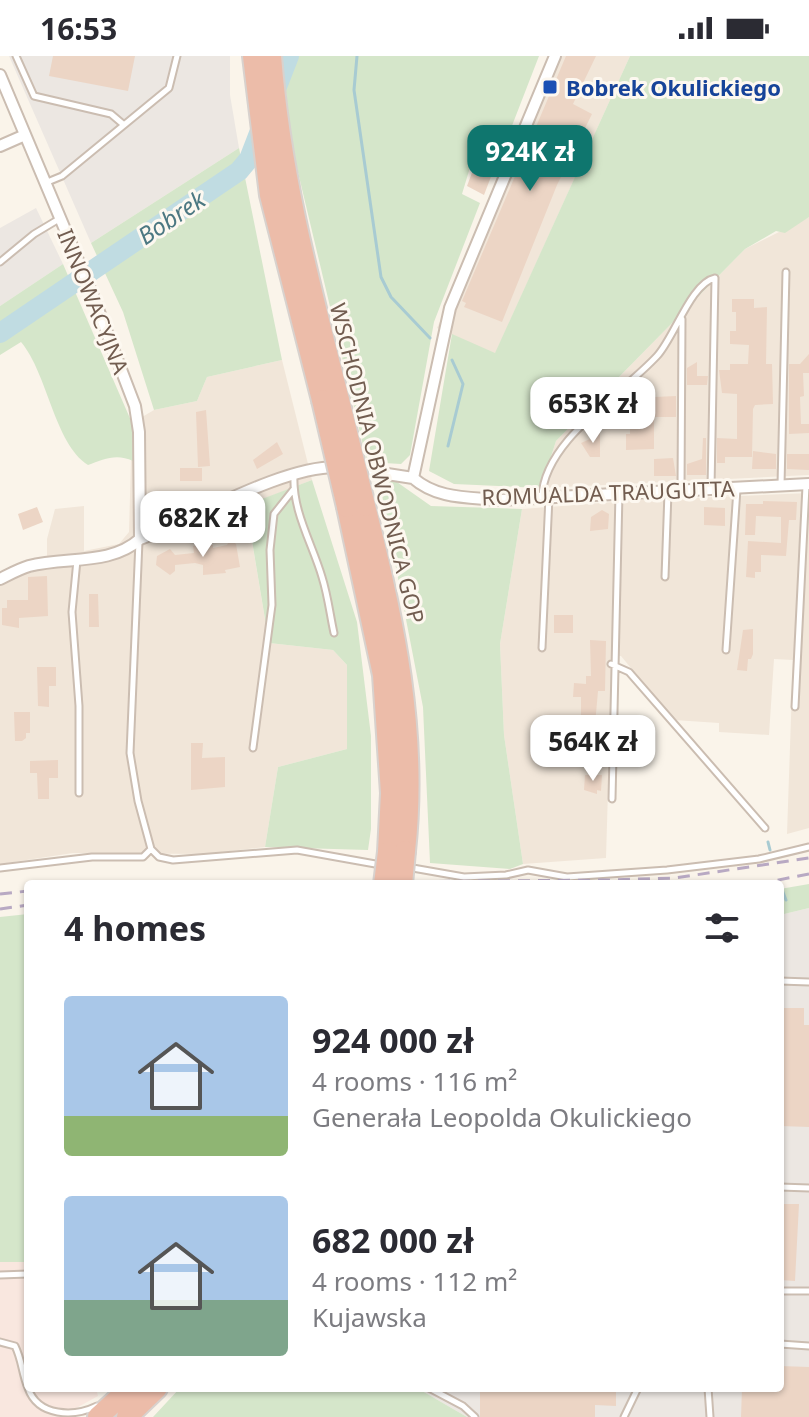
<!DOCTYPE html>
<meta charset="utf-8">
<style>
body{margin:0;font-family:"Noto Sans",sans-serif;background:#f7f7f7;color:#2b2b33;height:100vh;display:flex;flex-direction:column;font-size:30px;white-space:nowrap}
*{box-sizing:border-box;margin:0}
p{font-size:26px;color:#7c7c81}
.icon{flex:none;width:44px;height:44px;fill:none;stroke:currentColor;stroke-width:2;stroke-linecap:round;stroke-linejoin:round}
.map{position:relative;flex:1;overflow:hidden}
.sheet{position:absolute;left:24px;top:824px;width:760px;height:512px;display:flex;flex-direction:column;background:#fff;border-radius:8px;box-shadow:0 2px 6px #0004}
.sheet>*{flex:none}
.price{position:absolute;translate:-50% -68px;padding:0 18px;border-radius:16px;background:#fff;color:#222;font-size:26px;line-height:52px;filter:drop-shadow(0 2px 4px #0008)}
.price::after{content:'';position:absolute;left:50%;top:48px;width:24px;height:18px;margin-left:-12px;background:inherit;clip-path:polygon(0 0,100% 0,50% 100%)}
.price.active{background:#0f766e;color:#fff}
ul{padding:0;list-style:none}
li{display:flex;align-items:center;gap:24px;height:200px;padding:0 40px}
li span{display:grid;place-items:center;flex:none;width:224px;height:160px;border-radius:8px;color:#555}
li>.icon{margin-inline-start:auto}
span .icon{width:96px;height:96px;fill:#fffc;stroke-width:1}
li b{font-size:34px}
h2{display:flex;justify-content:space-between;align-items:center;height:96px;padding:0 40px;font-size:34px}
.status{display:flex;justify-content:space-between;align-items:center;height:56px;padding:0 40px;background:#fff;direction:ltr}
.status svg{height:22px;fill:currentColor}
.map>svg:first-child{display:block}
.residential{fill:#f1e6d9}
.commercial{fill:#f9e7df}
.industrial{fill:#ece7e2}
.green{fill:#d5e6ca}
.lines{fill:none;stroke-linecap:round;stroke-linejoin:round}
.stream{stroke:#a8cbd2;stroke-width:3}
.river{stroke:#c0dce2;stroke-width:20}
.building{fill:#ecd5c5}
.service-casing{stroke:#cbbdb1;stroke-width:9}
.minor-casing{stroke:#cbbdb1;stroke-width:14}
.motorway-casing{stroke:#d8d2ce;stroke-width:24}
.service{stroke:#fff;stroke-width:5}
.minor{stroke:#fff;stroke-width:10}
.motorway{stroke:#ecbca9;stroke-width:20}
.rail{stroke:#b8a9c3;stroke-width:3;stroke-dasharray:12 8;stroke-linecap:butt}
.motorway-bridge-casing{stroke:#d8d2ce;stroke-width:24;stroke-linecap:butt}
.motorway-bridge{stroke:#ecbca9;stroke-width:20}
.transit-dot{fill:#1a4fb4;stroke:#fdf8f0;stroke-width:3}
.labels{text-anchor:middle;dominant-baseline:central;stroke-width:6;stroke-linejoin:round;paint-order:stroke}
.transit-label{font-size:22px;font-weight:bold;fill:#164399;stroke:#fdf8f0;text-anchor:start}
.street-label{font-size:22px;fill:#725d50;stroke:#fdf8f0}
.water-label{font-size:24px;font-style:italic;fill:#4c7882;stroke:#fdf8f0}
</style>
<div class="status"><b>16:53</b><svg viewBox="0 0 49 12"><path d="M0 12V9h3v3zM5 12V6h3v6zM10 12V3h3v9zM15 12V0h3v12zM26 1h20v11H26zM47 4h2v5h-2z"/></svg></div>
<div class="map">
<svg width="809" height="1361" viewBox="0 0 809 1361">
<rect width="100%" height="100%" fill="#faf4ea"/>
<!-- residential -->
<path class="residential" d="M 560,0 L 630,0 L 495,298 L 437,272 Z
M 809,161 L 809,419 L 541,432 L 556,385 L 745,193 Z
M 282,304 L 312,424 L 246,450 L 269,587 L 333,594 L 347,609 L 347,693 L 278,711 L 265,791 L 204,798 L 73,797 L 0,808 L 0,517 L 47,501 L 47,483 L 55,453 L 84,450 L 84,495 L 119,488 L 129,476 L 132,367 L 154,354 L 197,345 L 207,321 Z
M 809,437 L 809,772 L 787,778 L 793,604 L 774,603 L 769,679 L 719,676 L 719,667 L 674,664 L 621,600 L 612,600 L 606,802 L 523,808 L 504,679 L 500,588 L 522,453 L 641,444 Z"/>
<!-- commercial -->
<path class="commercial" d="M 0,1206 L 28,1206 L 28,1332 L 96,1332 L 98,1340 L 60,1361 L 0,1361 Z"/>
<!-- industrial -->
<path class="industrial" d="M 9,0 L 230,0 L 230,39 L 239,92 L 91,187 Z
M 36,152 L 63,208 L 0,250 L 0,172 Z
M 809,852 L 809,1361 L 467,1361 L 417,1332 L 780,1332 L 780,859 Z"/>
<!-- green -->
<path class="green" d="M 282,0 L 539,0 L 496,111 L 472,105 L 462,138 L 480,147 L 434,266 L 410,399 L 401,408 L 367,406 L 292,91 Z
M 630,0 L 809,0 L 809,161 L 785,177 L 776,175 L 745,193 L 556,385 L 541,432 L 454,428 L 429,415 L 452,278 L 495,297 Z
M 239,92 L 282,304 L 207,321 L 197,345 L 154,354 L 123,256 L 91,187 Z
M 63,208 L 132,367 L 133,405 C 117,397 103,403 88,409 C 54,387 48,318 21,286 L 0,299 L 0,250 Z
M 312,424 L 357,566 L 371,680 L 371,773 L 368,794 L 265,791 L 278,711 L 347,693 L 347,609 L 333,594 L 269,587 L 246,449 Z
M 379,424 L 394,424 L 431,450 L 522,453 L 500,588 L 504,679 L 523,808 L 510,813 L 430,807 L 423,651 Z
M 809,828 L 809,852 L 780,859 L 780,833 Z
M 28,858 L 28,1206 L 0,1206 L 0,861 Z
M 180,1332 L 417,1332 L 467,1361 L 153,1361 Z"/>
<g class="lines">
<!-- stream -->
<path class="stream" d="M 357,0 L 354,34 L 381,221 L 391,241 L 430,282
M 448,390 L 463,328 L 452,304
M 768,786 L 770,794
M 781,831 L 786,844"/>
<!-- river -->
<path class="river" d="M 0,277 L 239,115 L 249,103 L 289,0"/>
</g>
<!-- building -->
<path class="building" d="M 53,0 L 135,0 L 128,35 L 49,20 Z
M 566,0 L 596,0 L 573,48 L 592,58 L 557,129 L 502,266 L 464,251 L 466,247 L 462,245 Z
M 473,114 L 492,118 L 484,139 L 467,130 Z
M 732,243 L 754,243 L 754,252 L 767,251 L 766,308 L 772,308 L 773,348 L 755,349 L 753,353 L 752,401 L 725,401 L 725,407 L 717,407 L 717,382 L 737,383 L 737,338 L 722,337 L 719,314 L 730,314 L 730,308 L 748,308 L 749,289 L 730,288 L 730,275 L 736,275 L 736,256 L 732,256 Z
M 809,298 L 809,317 L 803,317 L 804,340 L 800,341 L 801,368 L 809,368 L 809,377 L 789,378 L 789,308 L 800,308 Z
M 697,306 L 697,320 L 708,320 L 707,329 L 687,329 L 687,312 Z
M 676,340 L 676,361 L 654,361 L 655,341 Z
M 206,354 L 210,410 L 198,411 L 196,356 Z
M 654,364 L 654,393 L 626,394 L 626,378 L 630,378 L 630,369 L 636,369 L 636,366 Z
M 590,377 L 600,377 L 600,401 L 590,401 L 581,387 L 590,383 Z
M 703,382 L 706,382 L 706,419 L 687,419 L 687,408 L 702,403 Z
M 277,386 L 283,398 L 257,413 L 253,404 Z
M 753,395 L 776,398 L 776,413 L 752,413 Z
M 787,398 L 809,398 L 809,414 L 787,413 Z
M 673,402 L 676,420 L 654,420 L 654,403 Z
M 180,412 L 202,412 L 202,425 L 180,425 Z
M 763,445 L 797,446 L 796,464 L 789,464 L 786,500 L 761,499 L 761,516 L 755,516 L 755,522 L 746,521 L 748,485 L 781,487 L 781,461 L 756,460 L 755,479 L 745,479 L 746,448 L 763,448 Z
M 37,451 L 43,466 L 23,474 L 18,458 Z
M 704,451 L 725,452 L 725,470 L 704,469 Z
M 602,454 L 609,458 L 608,473 L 590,475 L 591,461 Z
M 230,483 L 236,488 L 240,511 L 225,514 L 226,517 L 203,519 L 203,509 L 195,507 L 175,509 L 175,515 L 170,519 L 156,509 L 157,500 L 170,493 L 175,499 L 194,497 L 193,490 L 213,489 L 213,492 L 227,489 Z
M 47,520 L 48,560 L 19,562 L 19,572 L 2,569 L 2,552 L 7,552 L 7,544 L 28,544 L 28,521 Z
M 89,538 L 98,538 L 99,571 L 89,571 Z
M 554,559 L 573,559 L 573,577 L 554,577 Z
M 753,573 L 753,598 L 751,603 L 748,603 L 747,615 L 737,614 L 743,574 Z
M 590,584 L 606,585 L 605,635 L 598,635 L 594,680 L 607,681 L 607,691 L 581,691 L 581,641 L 573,641 L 574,627 L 586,628 L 586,620 L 591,620 Z
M 37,611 L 56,611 L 56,630 L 49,630 L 49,651 L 38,650 Z
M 14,656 L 30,656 L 30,677 L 26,677 L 26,682 L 22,685 L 15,685 Z
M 191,687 L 203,687 L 202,702 L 225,701 L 225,731 L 191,734 Z
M 58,704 L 58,722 L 49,722 L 49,743 L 38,743 L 37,717 L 30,717 L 30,705 Z
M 585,719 L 602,719 L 601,735 L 597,734 L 597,738 L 584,734 Z
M 780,952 L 804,952 L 804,969 L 809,969 L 809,1071 L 780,1070 Z
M 780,1148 L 799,1148 L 795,1225 L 780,1224 Z
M 780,1310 L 809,1311 L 809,1361 L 741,1361 L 742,1332 L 780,1332 Z
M 480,1332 L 616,1332 L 616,1350 L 595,1349 L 595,1361 L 480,1361 Z"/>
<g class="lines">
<!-- service casing -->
<g class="service-casing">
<path id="service" d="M 16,0 L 34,40 L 111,58 L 124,69
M 45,127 L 62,120 L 169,32 L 177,0
M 0,206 L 34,178 L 59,163
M 294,418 C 292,455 312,487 322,521 C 328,540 330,559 334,577
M 781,429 L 786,216
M 681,433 L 682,263
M 542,441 C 544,385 621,339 657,300 C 674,282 691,227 715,222 L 711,432
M 139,485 L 130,697 L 138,745 L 151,793 L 159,801 L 173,804 L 297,794 L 381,809
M 77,504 L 72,556 L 79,650 L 79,737
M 665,521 L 668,436
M 542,592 L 549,441
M 726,594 L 737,433
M 611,608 L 629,616 L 765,772
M 795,651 L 806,430
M 253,692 L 272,549 L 270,494 L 274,458 L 293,434
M 612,743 L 619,437
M 407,811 L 464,821 L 506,819 L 528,814 L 567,821 L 667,814 L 759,803 L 809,791
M 0,812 L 92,801 L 143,801 L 151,793
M 780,925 L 809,926
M 780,1131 L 809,1132
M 0,1219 L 28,1218
M 780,1235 L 809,1235
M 0,1286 L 15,1290 C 22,1304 22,1318 28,1332 C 38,1361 74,1361 97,1350
M 780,1288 L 809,1290
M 429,1332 L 463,1350 L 475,1361
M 708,1332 L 710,1361
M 624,1361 L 638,1332"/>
</g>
<!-- minor casing -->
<g class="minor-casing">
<path id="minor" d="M 0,19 L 93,240 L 135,350 L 139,376 L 140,483
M 0,90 L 25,79
M 355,413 L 413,422
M 413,422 L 450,252 L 555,0
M 413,422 C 437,443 467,441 498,444 L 809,428
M 0,523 C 10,518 19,513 29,510 C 66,500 110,510 140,483 C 195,462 284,409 339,411"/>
</g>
<!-- motorway casing -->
<g class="motorway-casing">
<path id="motorway" d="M 253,0 L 270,139 L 322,344
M 271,0 C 280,118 310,230 339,344
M 365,450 C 394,564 418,677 405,795
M 347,451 L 383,619 L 391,737 L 388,796
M 98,1361 L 130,1332
M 127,1361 L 157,1332"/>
</g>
<!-- service -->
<use href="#service" class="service"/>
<!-- minor -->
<use href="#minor" class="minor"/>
<!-- motorway -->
<use href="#motorway" class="motorway"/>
<!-- rail -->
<path class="rail" d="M 118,828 L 609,824 L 675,822 L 809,802
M 758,828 L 809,818
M 0,838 L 28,835
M 0,853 L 28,849"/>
<!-- motorway-bridge casing -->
<g class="motorway-bridge-casing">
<path id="motorway-bridge" d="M 322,344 L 347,451
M 339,344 L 365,450
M 384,828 L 388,796
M 402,828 L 405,795"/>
</g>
<!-- motorway-bridge -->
<use href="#motorway-bridge" class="motorway-bridge"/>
</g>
<!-- markers -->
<rect class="transit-dot" x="542" y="23" width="16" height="16" rx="4"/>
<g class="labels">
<!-- transit labels -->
<g class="transit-label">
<text x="566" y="31">Bobrek Okulickiego</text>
</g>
<!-- street labels -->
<g class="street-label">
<text transform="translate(94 245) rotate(68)">INNOWACYJNA</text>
<text transform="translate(378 407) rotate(76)">WSCHODNIA OBWODNICA GOP</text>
<text transform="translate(608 436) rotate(-2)">ROMUALDA TRAUGUTTA</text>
</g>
<!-- water labels -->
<g class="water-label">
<text transform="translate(171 161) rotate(-34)">Bobrek</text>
</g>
</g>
</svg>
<b class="price active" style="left:530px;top:137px">924K zł</b>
<b class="price" style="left:593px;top:389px">653K zł</b>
<b class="price" style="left:203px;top:503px">682K zł</b>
<b class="price" style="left:593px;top:727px">564K zł</b>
<section class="sheet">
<h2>4 homes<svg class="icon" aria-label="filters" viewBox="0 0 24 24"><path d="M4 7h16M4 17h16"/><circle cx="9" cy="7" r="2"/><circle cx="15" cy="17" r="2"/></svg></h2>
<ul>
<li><span style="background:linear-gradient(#a9c7e8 75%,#8fb573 0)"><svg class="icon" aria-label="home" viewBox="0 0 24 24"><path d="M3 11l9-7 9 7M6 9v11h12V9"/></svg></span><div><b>924 000 zł</b><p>4 rooms · 116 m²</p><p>Generała Leopolda Okulickiego</p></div></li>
<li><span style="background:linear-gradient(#a9c7e8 65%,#7fa58c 0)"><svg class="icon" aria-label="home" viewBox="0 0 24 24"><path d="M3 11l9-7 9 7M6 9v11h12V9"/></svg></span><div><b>682 000 zł</b><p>4 rooms · 112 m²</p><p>Kujawska</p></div></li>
</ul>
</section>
</div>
